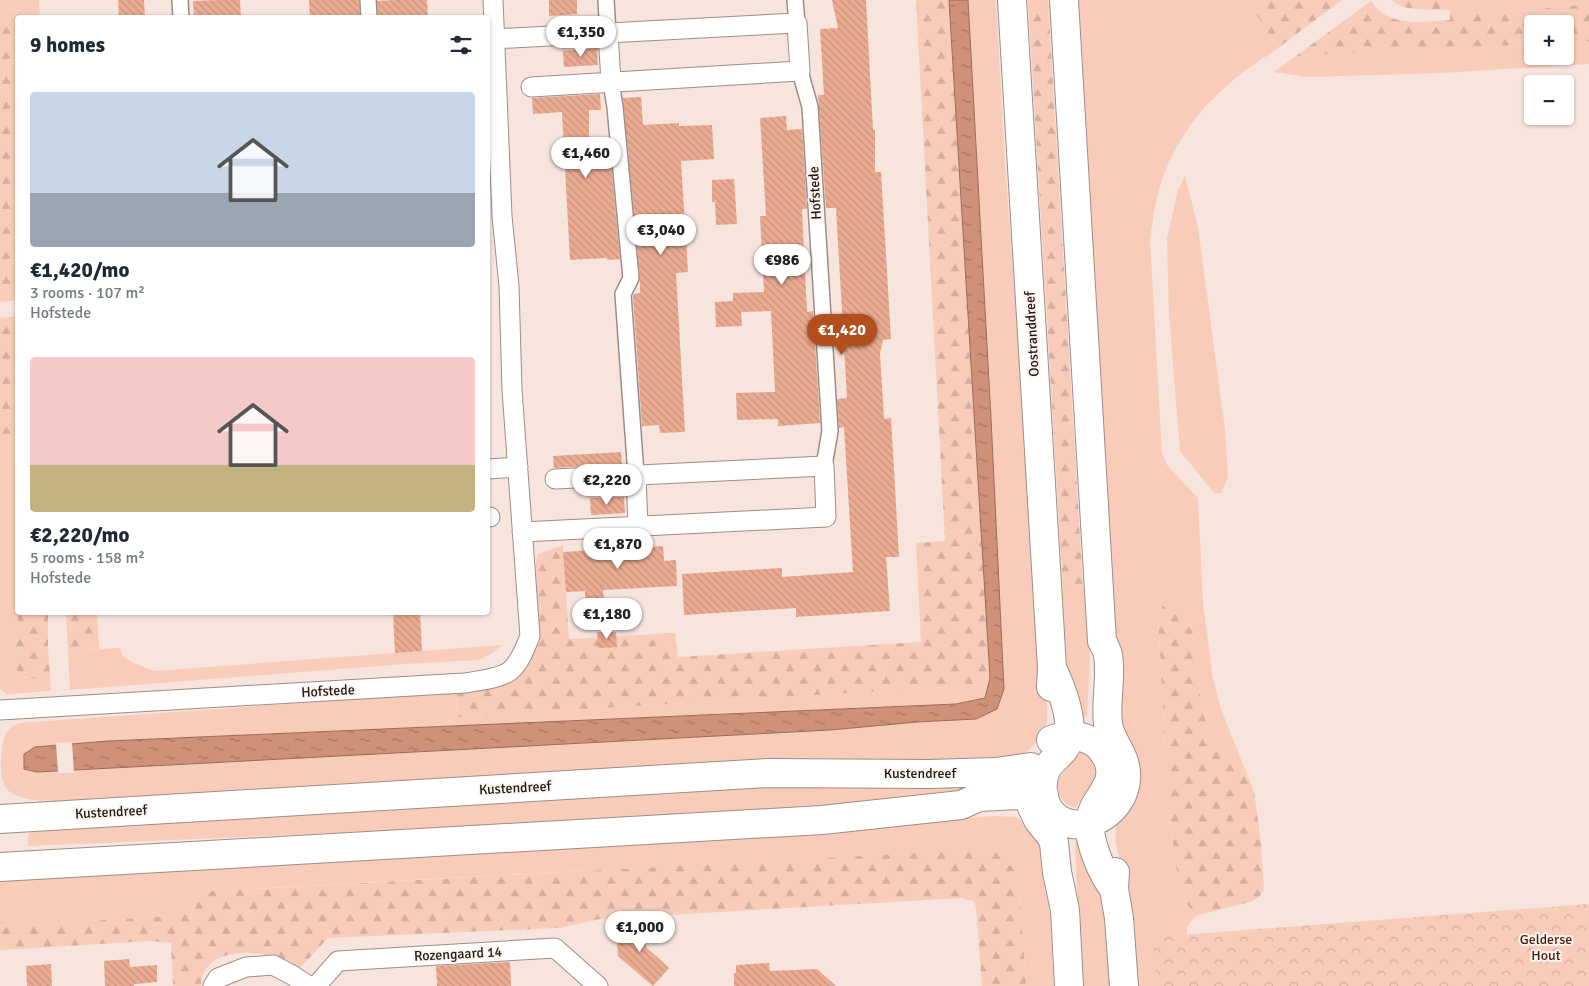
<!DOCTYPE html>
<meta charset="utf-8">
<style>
body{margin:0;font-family:Signika,sans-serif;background:#f2f2f3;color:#1f2937;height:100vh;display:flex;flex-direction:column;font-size:19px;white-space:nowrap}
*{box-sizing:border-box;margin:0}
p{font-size:16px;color:#747a83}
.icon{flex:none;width:28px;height:28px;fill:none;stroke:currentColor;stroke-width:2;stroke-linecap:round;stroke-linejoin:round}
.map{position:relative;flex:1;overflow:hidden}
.panel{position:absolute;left:15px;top:15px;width:475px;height:600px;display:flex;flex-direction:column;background:#fff;border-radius:5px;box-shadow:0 1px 4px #0004}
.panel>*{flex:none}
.buttons{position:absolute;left:1524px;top:15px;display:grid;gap:10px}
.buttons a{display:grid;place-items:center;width:50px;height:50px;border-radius:5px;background:#fff;box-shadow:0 1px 4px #0004;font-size:25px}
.price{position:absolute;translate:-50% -42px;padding:0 11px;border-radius:18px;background:#fff;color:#222;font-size:16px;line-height:32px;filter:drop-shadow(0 1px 2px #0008)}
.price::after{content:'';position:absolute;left:50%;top:30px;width:15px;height:11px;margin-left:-8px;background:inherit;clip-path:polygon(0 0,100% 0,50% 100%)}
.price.current{background:#b34f1d;color:#fff}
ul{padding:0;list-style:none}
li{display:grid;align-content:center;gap:10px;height:265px;padding:0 15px}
li span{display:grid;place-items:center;height:155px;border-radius:5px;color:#555}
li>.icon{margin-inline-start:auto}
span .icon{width:90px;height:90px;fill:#fffc;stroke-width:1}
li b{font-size:21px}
h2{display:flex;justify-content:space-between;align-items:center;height:60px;padding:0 15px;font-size:21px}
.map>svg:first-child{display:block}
.green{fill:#f8ccb9}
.forest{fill:url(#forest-firs)}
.park{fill:url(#park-crowns)}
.water{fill:url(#water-ripples);stroke:#9a6d5a}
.pier{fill:#f7e4dd}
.building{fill:url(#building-back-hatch)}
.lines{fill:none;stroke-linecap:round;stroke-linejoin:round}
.pedestrian-casing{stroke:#9e8d86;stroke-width:18}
.minor-casing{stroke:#9e8d86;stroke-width:21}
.secondary-casing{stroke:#9e8d86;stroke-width:30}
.pedestrian{stroke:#fff;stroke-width:15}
.minor{stroke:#fff;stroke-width:19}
.secondary{stroke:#fff;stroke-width:28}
.labels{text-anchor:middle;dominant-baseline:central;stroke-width:4;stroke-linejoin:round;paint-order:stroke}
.street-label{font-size:14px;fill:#1e1815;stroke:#fff3ef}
.park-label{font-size:14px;fill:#441c0a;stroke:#fff3ef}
</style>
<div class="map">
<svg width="1589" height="986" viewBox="0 0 1589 986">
<defs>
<pattern id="forest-firs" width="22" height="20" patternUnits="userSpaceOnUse" patternTransform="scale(1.25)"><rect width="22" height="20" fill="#f8ccb9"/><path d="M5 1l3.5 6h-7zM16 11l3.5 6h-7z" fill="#d4ae9e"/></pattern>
<pattern id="park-crowns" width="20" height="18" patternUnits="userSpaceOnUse" patternTransform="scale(1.25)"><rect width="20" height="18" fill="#f8ccb9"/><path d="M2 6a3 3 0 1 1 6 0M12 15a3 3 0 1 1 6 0" fill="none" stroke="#d4ae9e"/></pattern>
<pattern id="water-ripples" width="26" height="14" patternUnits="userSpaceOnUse" patternTransform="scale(1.25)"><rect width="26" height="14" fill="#cf9178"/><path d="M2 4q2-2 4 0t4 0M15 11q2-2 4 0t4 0" fill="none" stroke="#a77561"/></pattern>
<pattern id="building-back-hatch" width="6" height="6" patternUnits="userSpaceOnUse" patternTransform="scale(1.25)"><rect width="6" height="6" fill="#ebab91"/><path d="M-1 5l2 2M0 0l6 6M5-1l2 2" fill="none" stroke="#c9927c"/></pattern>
</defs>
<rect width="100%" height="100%" fill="#f7e4dd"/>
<!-- green -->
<path class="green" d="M 0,0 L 39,0 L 40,17 L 21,17 L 21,10 L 0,11 Z
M 968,0 L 996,0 L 1004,147 L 1042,671 C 1048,716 1057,729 1017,760 L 89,800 C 68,800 20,806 6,788 C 0,779 0,762 2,750 C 3,737 6,728 19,723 L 457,692 L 456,717 L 980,685 L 990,679 L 985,698 L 956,704 L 108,741 L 74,744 L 75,770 L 830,730 L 917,722 L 976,719 L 996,709 L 1004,689 L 991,418 Z
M 1079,0 L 1247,0 L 1278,48 C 1258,62 1235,76 1218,94 C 1193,117 1171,151 1161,183 C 1155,201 1153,220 1150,239 L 1162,453 L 1167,465 L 1198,498 L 1203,603 L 1213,679 L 1221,709 L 1249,779 L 1218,749 L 1208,728 L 1201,705 L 1193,634 L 1158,613 L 1166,767 L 1170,820 L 1178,880 L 1182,895 L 1195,917 C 1182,929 1189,934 1187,947 C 1186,954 1172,978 1168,986 L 1136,986 L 1130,902 L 1115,840 L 1117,820 L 1119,730 L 1117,661 Z
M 1446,0 L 1589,0 L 1589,4 L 1485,14 L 1450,15 L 1450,10 Z
M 1589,41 L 1589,64 L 1442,73 L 1309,77 L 1274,72 L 1296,56 L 1532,44 L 1532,56 L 1565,56 L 1565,42 Z
M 1185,176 L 1198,227 L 1225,430 L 1228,477 L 1221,493 L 1214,493 L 1180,451 L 1169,315 L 1167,238 L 1178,190 Z
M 0,435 L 17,435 L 18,613 L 15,665 L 24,678 L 50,677 L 51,691 L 7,694 L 1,690 L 0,687 Z
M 1088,588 L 1090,659 L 1087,715 L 1082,720 L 1061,654 L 1058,590 Z
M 502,645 L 491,654 L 479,660 L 404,664 L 70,690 L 68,651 L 120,648 L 123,656 L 131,662 L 154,671 Z
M 1081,752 C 1113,768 1085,789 1076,808 C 1069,806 1064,803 1060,796 C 1050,779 1072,763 1081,752 Z
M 822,781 L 1015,785 L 821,807 L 455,828 L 28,846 L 28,835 L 33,829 Z
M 996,816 L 1016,817 L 1028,825 L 1037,835 L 1044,852 L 1048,877 L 1054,986 L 1026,986 L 1019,875 L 989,850 L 428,879 L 197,892 L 196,914 L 0,927 L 0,877 Z
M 1084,838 L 1101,881 L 1115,986 L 1081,986 L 1075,841 Z"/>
<!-- forest -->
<path class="forest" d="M 916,0 L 949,0 L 990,679 L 980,685 L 456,717 L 457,692 L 489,687 L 536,622 L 536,560 L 538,554 L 563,545 L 569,639 L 675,633 L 678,657 L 921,642 L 916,543 L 945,541 Z
M 1028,0 L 1048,0 L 1083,588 L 1063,590 Z
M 1247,0 L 1342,0 L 1278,48 Z
M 1392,0 L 1446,0 L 1450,10 C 1435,9 1401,12 1392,0 Z
M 1371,1 C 1388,28 1422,22 1450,20 L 1450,15 L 1485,14 L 1589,4 L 1589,41 L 1565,42 L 1565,24 L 1532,24 L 1532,44 L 1296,56 Z
M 21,10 L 21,17 L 18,18 L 17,300 L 0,302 L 0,11 Z
M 17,316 L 17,435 L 0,435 L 0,318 Z
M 1163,606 L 1173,606 L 1182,609 L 1189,621 L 1193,634 L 1201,705 L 1208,728 L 1218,749 L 1249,779 L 1254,792 L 1261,842 L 1264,890 L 1259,897 L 1250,902 L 1198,915 L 1195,917 L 1182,895 L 1178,880 L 1170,820 L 1166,767 L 1158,613 Z
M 18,613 L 48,613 L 48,648 L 50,677 C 35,678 21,683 15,665 Z
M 66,613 L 97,613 L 99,649 L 68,651 Z
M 974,850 L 989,850 L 1001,855 L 1019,875 L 1026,986 L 982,986 L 976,908 L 974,901 L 961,898 L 600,919 L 559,928 L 328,938 L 297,971 C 288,966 279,959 269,956 C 245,948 200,953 201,986 L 173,986 L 171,943 L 150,941 L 0,950 L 0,927 L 195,914 L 197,892 Z"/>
<!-- park -->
<path class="park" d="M 1589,904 L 1589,986 L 1156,986 L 1153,937 Z"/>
<!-- water -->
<path class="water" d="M 949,0 L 968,0 L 991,418 L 1004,689 L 997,709 L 976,719 L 917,722 L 830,730 L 37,772 L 24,769 L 24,754 L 35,747 L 108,741 L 956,704 L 985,698 L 990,678 Z"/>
<!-- pier -->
<path class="pier" d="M 72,742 L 74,773 L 58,773 L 56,743 Z"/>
<!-- building -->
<path class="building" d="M 118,0 L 144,0 L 145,18 L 119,18 Z
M 218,0 L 240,0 L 241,18 L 194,18 L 193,1 Z
M 309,0 L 359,0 L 360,18 L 310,18 Z
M 396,0 L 427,0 L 428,18 L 378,18 L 377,1 Z
M 549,0 L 577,0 L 577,14 L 549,16 Z
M 832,0 L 866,0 L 873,130 L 875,130 L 875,172 L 881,172 L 891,339 L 883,340 L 880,353 L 884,419 L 891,418 L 899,557 L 886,557 L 890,611 L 796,617 L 796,608 L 684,615 L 682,574 L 782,568 L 782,577 L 853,572 L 844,427 L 839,428 L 837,399 L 847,398 L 836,208 L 826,208 L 818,95 L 824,95 L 820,29 L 838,28 Z
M 597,48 L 598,65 L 564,67 L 563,51 Z
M 600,94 L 601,110 L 589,110 L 589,142 L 609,141 L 620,259 L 607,260 L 607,258 L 570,260 L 562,112 L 533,114 L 532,98 Z
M 641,97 L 643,125 L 679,123 L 679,126 L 712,125 L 714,159 L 681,161 L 688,272 L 676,273 L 685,432 L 660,433 L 659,425 L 642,426 L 633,296 L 634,294 L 640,293 L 640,277 L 623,98 Z
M 786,116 L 787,130 L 802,129 L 807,209 L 802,209 L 807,312 L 813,311 L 820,423 L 778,426 L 778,419 L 737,420 L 736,393 L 775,392 L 771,311 L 741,312 L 742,326 L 716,327 L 715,302 L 733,301 L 733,293 L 764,292 L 760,216 L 766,216 L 760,118 Z
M 734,179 L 737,224 L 716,225 L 715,202 L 712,202 L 712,180 Z
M 621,452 L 622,464 L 554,468 L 553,456 Z
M 624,497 L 625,513 L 591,515 L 590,498 Z
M 663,546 L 664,561 L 676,560 L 677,586 L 603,590 L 604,599 L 585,600 L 585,591 L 566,592 L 563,552 Z
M 393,612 L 420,612 L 422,651 L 395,653 Z
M 597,632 L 616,632 L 617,647 L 598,648 Z
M 645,924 L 646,947 L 669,968 L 653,986 L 618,956 L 617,943 L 621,943 L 620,925 Z
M 129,959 L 130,967 L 157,965 L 157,982 L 134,984 L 134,986 L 105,986 L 104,961 Z
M 510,962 L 511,986 L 437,986 L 436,966 Z
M 769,963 L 770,971 L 817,969 L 836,986 L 734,986 L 734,973 L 736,973 L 736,965 Z
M 51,964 L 52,986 L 27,986 L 26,966 Z"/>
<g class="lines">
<!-- pedestrian casing -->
<g class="pedestrian-casing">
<path id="pedestrian" d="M 180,0 L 181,18
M 368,0 L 369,18
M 606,0 L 608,33
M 795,0 L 797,23
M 800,71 L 810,107 L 830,431 L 824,466
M 611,82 L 615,107 L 631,278 L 623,294 L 636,475"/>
</g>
<!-- minor casing -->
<g class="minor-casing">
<path id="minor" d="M 608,33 L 611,82
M 493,39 L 797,23 L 800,71 L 531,87
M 488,469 L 518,467
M 636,475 L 638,526
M 488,517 L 490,517
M 522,532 L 826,517 L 824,466 L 555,479
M 0,710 L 464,683 C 478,681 499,679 510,671 C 520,663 525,648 530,636 L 512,390 L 509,286 L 502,216 L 493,0
M 213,986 L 218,978 L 246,967 L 273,965 L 292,975 L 309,986
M 316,986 L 338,961 L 555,948 L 598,986"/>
</g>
<!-- secondary casing -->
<g class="secondary-casing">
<path id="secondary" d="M 1012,0 L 1052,668 L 1051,687
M 1052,668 C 1061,687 1074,720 1068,741 C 1065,753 1053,758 1047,768 C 1040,781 1042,799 1050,811 C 1058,822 1072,826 1084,824 C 1113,819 1133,790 1124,762 C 1120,749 1110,738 1108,724 C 1105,701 1112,677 1108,655 C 1107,650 1104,645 1102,641 L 1064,0
M 1051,740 C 1063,735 1079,734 1091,741 C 1098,744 1103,751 1107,758 C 1120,786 1092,797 1090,821 C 1088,841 1102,874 1114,889
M 1031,805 L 1038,820 L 1051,836 L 1054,843 L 1057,872 L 1065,910 L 1069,986
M 0,819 L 767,773 L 929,774 L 996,772 L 1031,767
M 0,867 L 822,820 L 961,805 L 979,797 L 1020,795 L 1044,795
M 1115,872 L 1114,889 L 1119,918 L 1124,986"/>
</g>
<!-- pedestrian -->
<use href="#pedestrian" class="pedestrian"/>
<!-- minor -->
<use href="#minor" class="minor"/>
<!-- secondary -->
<use href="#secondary" class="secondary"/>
</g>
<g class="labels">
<!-- street labels -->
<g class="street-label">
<text transform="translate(815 193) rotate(-93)">Hofstede</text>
<text transform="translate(1032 334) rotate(-93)">Oostranddreef</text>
<text transform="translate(328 691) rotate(-3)">Hofstede</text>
<text x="920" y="773">Kustendreef</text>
<text transform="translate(515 788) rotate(-3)">Kustendreef</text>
<text transform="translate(111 812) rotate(-3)">Kustendreef</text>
<text transform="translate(458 954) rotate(-3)">Rozengaard 14</text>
</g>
<!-- park labels -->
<g class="park-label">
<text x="1546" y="939">Gelderse<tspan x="1546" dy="16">Hout</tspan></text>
</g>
</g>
</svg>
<div class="buttons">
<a>+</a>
<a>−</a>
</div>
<b class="price" style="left:581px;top:58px">€1,350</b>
<b class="price" style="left:586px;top:179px">€1,460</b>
<b class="price" style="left:661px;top:256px">€3,040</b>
<b class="price" style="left:782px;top:286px">€986</b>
<b class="price current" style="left:842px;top:356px">€1,420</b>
<b class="price" style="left:607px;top:506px">€2,220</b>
<b class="price" style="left:618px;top:570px">€1,870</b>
<b class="price" style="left:607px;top:640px">€1,180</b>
<b class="price" style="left:640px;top:953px">€1,000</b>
<section class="panel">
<h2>9 homes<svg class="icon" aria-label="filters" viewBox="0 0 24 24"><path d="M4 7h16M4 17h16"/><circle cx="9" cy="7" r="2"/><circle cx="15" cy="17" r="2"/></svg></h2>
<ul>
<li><span style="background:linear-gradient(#c9d6e8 65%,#9aa5b1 0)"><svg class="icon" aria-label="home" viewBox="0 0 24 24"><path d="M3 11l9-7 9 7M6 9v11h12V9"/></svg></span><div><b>€1,420/mo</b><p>3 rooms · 107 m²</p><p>Hofstede</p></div></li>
<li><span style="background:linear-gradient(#f6c9c9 70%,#c2b280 0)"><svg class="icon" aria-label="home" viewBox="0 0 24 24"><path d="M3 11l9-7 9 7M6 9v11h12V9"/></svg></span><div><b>€2,220/mo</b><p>5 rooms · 158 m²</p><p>Hofstede</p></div></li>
</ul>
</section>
</div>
